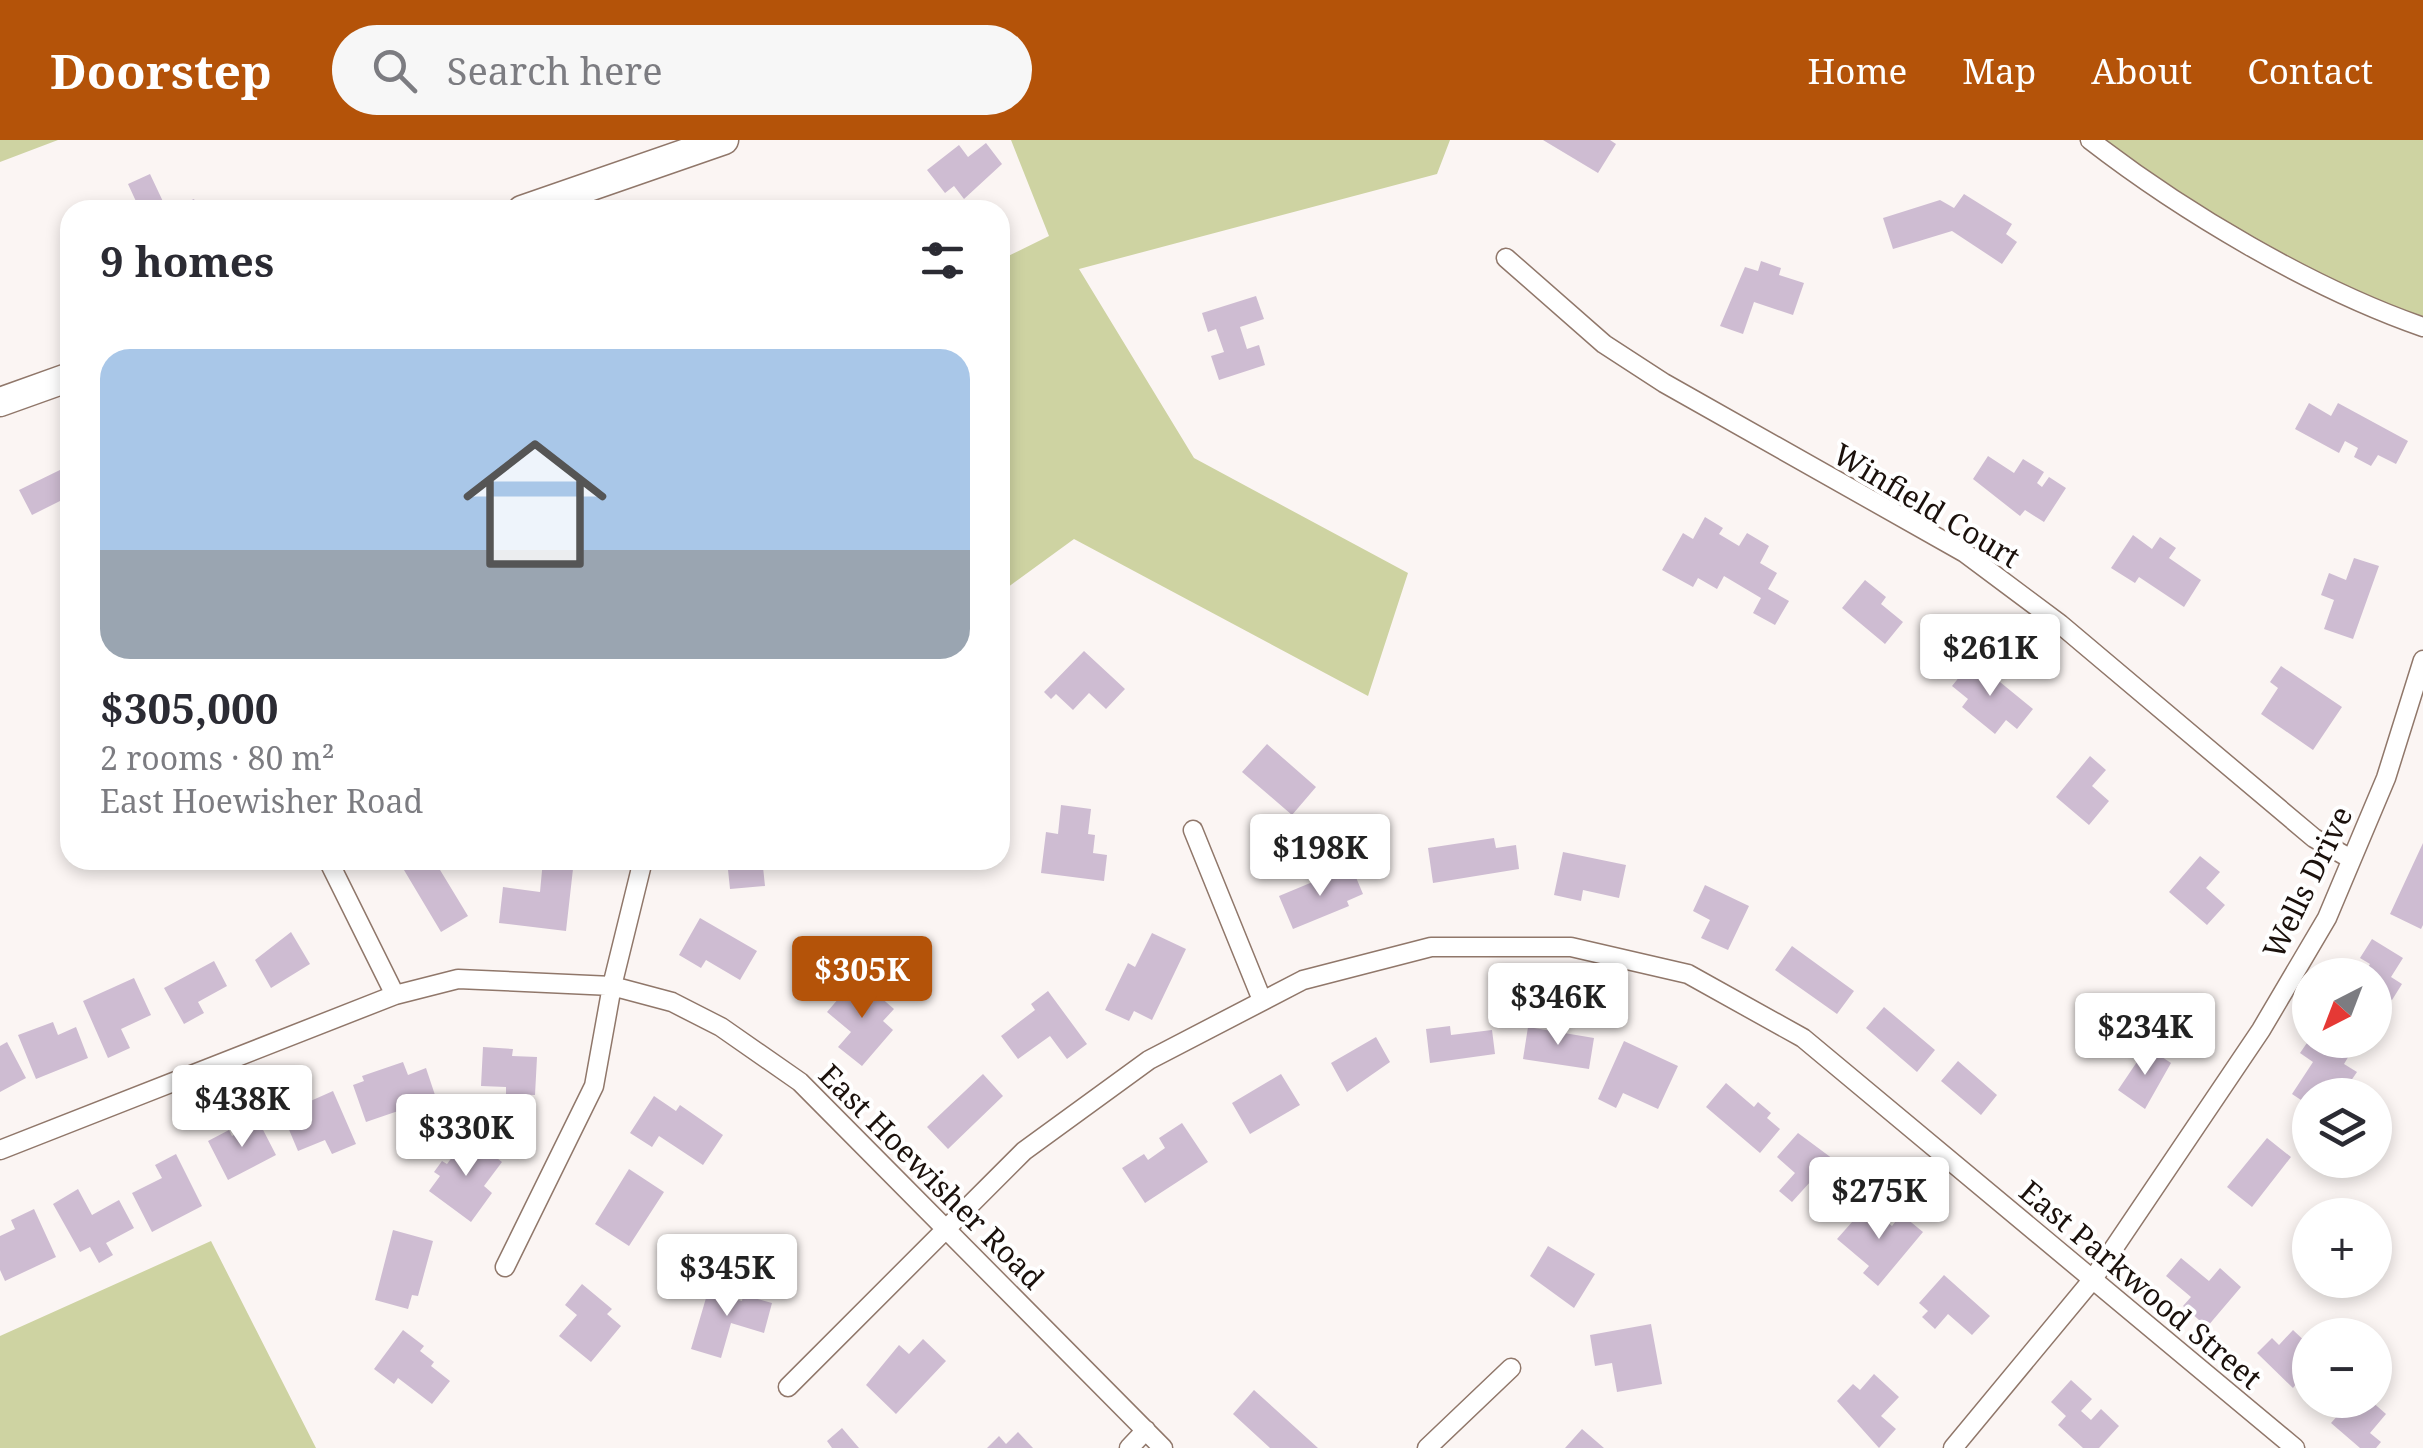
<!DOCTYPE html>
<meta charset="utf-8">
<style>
body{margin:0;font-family:"Noto Serif",serif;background:#f7f7f7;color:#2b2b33;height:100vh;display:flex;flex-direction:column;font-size:38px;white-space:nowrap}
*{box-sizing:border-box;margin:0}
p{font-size:32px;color:#7c7c81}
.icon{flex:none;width:55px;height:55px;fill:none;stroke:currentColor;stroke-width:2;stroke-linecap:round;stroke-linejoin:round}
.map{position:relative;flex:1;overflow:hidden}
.details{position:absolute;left:60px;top:60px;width:950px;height:670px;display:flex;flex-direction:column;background:#fff;border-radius:30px;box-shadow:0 5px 15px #0003}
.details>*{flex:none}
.needle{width:65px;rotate:222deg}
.controls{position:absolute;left:2292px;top:818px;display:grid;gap:20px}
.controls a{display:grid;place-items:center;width:100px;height:100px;border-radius:50%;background:#fff;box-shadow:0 5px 15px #0003;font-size:50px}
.price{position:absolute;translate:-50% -85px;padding:0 22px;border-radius:10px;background:#fff;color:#222;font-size:32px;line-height:65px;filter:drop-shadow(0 2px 5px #0008)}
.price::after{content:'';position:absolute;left:50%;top:60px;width:30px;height:22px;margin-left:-15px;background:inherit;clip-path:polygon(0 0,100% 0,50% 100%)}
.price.current{background:#b45309;color:#fff}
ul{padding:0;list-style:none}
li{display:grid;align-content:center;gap:20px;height:530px;padding:0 40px}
li span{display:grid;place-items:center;height:310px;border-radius:30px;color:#555}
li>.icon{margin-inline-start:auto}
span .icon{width:180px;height:180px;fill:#fffc;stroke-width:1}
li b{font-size:42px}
h2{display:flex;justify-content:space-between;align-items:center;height:120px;padding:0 40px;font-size:42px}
header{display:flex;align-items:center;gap:60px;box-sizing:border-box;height:140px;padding:0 50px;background:#b45309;color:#fff}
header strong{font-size:48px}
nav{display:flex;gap:55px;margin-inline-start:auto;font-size:35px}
.search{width:700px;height:90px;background:#f7f7f7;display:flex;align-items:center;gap:25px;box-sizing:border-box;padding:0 35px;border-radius:55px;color:#7c7c81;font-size:38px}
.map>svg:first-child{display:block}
.green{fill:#ced3a2}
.building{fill:#cebcd2}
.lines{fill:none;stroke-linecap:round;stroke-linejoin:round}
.street-casing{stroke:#90776a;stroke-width:21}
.secondary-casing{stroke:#90776a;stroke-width:31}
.street{stroke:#fff;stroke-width:18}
.secondary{stroke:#fff;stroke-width:28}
.labels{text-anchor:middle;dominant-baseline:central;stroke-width:8;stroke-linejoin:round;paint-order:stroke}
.street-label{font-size:30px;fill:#1b110c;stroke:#fff}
</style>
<header>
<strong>Doorstep</strong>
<div class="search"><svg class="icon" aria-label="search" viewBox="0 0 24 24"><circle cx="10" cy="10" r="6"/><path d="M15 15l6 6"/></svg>Search here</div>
<nav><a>Home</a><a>Map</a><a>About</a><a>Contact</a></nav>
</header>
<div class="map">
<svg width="2423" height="1308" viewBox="0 0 2423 1308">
<rect width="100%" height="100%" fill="#fbf5f3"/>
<!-- green -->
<path class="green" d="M 0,0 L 58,0 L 0,22 Z
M 1011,0 L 1450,0 L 1437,34 L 1079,129 L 1194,318 L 1408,433 L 1368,556 L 1074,399 L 1000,453 L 1000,120 L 1049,96 Z
M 2085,0 L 2423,0 L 2423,187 L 2371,169 Z
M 211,1101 L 316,1308 L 0,1308 L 0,1196 Z"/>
<!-- building -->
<path class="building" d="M 1543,0 L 1610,0 L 1616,4 L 1598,33 Z
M 986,3 L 1002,24 L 964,59 L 954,46 L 945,53 L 927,30 L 959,5 L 968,17 Z
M 150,34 L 167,70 L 140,70 L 128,44 Z
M 1964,54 L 2012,84 L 2006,94 L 2017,102 L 2002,124 L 1952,91 L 1893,109 L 1883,78 L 1940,60 L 1954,68 Z
M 194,59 L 199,70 L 169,70 Z
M 1761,121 L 1781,128 L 1779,135 L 1804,143 L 1793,175 L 1754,162 L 1743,194 L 1720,186 L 1745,127 L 1758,131 Z
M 1256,156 L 1264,179 L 1240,187 L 1247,209 L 1259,205 L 1265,225 L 1219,240 L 1211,216 L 1224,212 L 1216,189 L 1208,192 L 1202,173 Z
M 2309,263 L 2331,276 L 2338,263 L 2408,301 L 2396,324 L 2378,315 L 2371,326 L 2354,317 L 2358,308 L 2345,301 L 2339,313 L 2295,289 Z
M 1988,316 L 2014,333 L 2023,319 L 2044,332 L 2037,343 L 2042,347 L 2049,337 L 2066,348 L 2044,382 L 2025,370 L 2020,376 L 1973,339 Z
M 62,329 L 70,356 L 32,375 L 19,350 Z
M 1705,377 L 1723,388 L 1719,394 L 1739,406 L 1747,393 L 1769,406 L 1760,423 L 1777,433 L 1768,449 L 1789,461 L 1775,485 L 1753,473 L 1761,458 L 1724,436 L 1717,449 L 1698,438 L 1693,447 L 1662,430 L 1683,393 L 1693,399 Z
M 2133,395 L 2152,409 L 2160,397 L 2176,408 L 2169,418 L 2201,440 L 2184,467 L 2139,437 L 2135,443 L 2111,428 Z
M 2354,418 L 2379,426 L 2353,499 L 2324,489 L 2334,460 L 2321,455 L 2329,433 L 2346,440 Z
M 1865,440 L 1886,457 L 1881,464 L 1903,482 L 1885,504 L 1842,468 Z
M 1084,511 L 1125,549 L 1106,569 L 1089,553 L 1073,570 L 1056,554 L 1051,559 L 1044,552 Z
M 1973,520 L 2033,569 L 2017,589 L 2006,580 L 1995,594 L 1962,567 L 1968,559 L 1952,546 Z
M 2281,526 L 2342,567 L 2313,610 L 2261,574 L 2278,548 L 2270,542 Z
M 1267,604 L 1316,647 L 1292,675 L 1242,632 Z
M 2090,616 L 2106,630 L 2092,646 L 2109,661 L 2089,685 L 2056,657 Z
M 1061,665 L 1091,669 L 1088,694 L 1095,695 L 1093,713 L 1107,715 L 1104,741 L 1041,733 L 1046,692 L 1058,694 Z
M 1494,698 L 1496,708 L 1516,705 L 1519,729 L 1433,743 L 1428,708 Z
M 2423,703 L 2423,785 L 2421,789 L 2390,774 Z
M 1563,712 L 1626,725 L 1619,758 L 1583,750 L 1581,761 L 1554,755 Z
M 2200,716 L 2220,732 L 2206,748 L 2225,765 L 2207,785 L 2169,752 Z
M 409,720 L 434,720 L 468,776 L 441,792 L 401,725 Z
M 543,720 L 574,720 L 566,791 L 499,783 L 503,747 L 540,752 Z
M 727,720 L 776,720 L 777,726 L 763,727 L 765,746 L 730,749 Z
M 1339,731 L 1343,739 L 1355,735 L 1363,754 L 1347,761 L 1349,766 L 1293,789 L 1279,756 Z
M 1705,745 L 1749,766 L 1728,810 L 1701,798 L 1710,780 L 1693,771 Z
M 700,778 L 757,811 L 740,840 L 706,820 L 701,828 L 679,815 Z
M 291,792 L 310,824 L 271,848 L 255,820 Z
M 1152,793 L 1186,809 L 1152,880 L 1134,871 L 1129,881 L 1105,870 L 1128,823 L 1135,827 Z
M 2372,799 L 2403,818 L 2391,837 L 2402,844 L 2392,860 L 2384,855 L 2375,869 L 2375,835 L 2363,835 L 2370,824 L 2360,818 Z
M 1792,806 L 1854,851 L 1837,874 L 1775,830 Z
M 214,821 L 227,846 L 198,862 L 204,873 L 184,884 L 164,848 Z
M 857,837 L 894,869 L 883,881 L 893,890 L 862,926 L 838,907 L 851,892 L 827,872 Z
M 134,838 L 151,875 L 121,889 L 130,908 L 108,918 L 83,861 Z
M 1048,851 L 1087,904 L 1067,919 L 1050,896 L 1018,919 L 1001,896 L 1035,870 L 1031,864 Z
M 1884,867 L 1935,910 L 1917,932 L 1866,888 Z
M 53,882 L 58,895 L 76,887 L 88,918 L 36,939 L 18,895 Z
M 1450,886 L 1451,895 L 1492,890 L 1495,914 L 1430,923 L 1426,889 Z
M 1528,887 L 1594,898 L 1589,929 L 1523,919 Z
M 1376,897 L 1390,922 L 1347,952 L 1331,923 Z
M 2309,900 L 2329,900 L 2350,914 L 2344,924 L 2357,932 L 2344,951 L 2333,944 L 2326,955 L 2310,955 L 2310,966 L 2292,954 L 2313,922 L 2300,913 Z
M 1624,901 L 1678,926 L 1658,969 L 1623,953 L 1616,968 L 1598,959 Z
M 7,902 L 26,938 L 0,952 L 0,906 Z
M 483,907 L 513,909 L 512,916 L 537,917 L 535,955 L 506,954 L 506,947 L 481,946 Z
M 2147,907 L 2171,923 L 2145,969 L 2118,950 Z
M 1958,921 L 1997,955 L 1981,975 L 1941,941 Z
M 403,922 L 408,935 L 426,928 L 436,958 L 366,982 L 353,945 L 364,941 L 362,936 Z
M 983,934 L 1003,956 L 948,1009 L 927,987 Z
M 1281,934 L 1300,965 L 1250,994 L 1232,963 Z
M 1726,943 L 1754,967 L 1758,962 L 1771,973 L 1767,978 L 1780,989 L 1760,1013 L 1706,967 Z
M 333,951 L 356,1004 L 332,1014 L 325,1000 L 298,1011 L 279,966 L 302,956 L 306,963 Z
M 654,956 L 676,971 L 680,965 L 723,995 L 703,1025 L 659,996 L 652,1007 L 630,993 Z
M 259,982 L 276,1015 L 228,1040 L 208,1001 L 229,990 L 232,996 Z
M 1182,983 L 1208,1022 L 1145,1063 L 1122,1028 L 1144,1014 L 1148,1020 L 1165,1008 L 1159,998 Z
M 1798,993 L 1860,1039 L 1838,1065 L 1811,1041 L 1792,1062 L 1779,1051 L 1795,1033 L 1777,1017 Z
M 468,996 L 502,1022 L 484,1046 L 492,1053 L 471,1082 L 429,1051 L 440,1036 L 434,1032 L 442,1021 L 447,1024 Z
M 2267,998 L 2291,1017 L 2252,1067 L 2227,1047 Z
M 176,1014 L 202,1066 L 152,1092 L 132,1053 L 162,1038 L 155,1025 Z
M 629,1029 L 664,1052 L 629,1106 L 595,1084 Z
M 78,1049 L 92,1075 L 119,1060 L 134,1088 L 106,1103 L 113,1115 L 99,1123 L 90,1107 L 80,1112 L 53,1064 Z
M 1867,1065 L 1892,1086 L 1901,1074 L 1923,1092 L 1878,1146 L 1863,1133 L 1869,1126 L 1837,1099 Z
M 34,1069 L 56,1117 L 5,1141 L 0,1130 L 0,1096 L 15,1089 L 11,1080 Z
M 393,1090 L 433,1101 L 418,1156 L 412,1155 L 408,1169 L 375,1160 Z
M 1548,1106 L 1595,1134 L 1574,1168 L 1530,1136 Z
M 2181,1118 L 2209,1141 L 2220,1128 L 2241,1147 L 2207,1187 L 2183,1166 L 2191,1157 L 2166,1136 Z
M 1944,1135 L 1990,1176 L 1972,1195 L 1948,1174 L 1935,1189 L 1922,1177 L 1928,1171 L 1919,1163 Z
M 711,1141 L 730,1147 L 727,1157 L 742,1161 L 743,1155 L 772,1163 L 764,1193 L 731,1183 L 721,1218 L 691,1209 Z
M 582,1144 L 612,1169 L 607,1174 L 621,1186 L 591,1222 L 559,1196 L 577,1175 L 565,1165 Z
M 1651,1184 L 1662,1244 L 1617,1252 L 1612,1223 L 1595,1226 L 1590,1195 Z
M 403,1190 L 424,1206 L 420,1211 L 434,1222 L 431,1226 L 450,1241 L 432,1264 L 398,1238 L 394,1244 L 374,1229 Z
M 2293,1190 L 2310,1206 L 2310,1257 L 2296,1244 L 2293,1248 L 2257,1213 L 2272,1198 L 2279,1205 Z
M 923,1199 L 946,1221 L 896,1274 L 866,1245 L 899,1205 L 909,1214 Z
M 1874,1234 L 1899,1257 L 1881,1276 L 1896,1289 L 1879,1308 L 1837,1261 L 1853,1244 L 1860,1250 Z
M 2071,1240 L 2092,1259 L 2081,1271 L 2091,1280 L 2101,1269 L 2119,1286 L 2099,1308 L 2083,1308 L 2058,1285 L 2066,1276 L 2051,1262 Z
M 1254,1250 L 1318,1308 L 1270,1308 L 1233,1274 Z
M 2363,1260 L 2370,1260 L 2386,1274 L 2370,1293 L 2381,1302 L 2376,1308 L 2360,1308 L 2331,1283 L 2348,1264 L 2355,1269 Z
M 842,1288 L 859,1308 L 832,1308 L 827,1301 Z
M 1582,1289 L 1604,1308 L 1565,1308 Z
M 1018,1292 L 1033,1308 L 987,1308 L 999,1296 L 1006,1304 Z"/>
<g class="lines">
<!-- street casing -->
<g class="street-casing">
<path id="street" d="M 2090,0 C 2183,72 2311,148 2423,187
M 1506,118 L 1604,204 L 1664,243 L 1965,413 L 2060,484 L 2314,698 L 2351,719
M 1193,690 L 1262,860
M 328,720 L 395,855
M 0,1010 L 395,855 L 458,839 L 612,846 L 672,862 L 721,887 L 800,942 L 1163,1308
M 505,1127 L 594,946 L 612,846 L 643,720
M 788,1247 L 1024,1011 L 1149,920 L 1303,840 L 1431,807 L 1571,807 L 1688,834 L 1803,898 L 2295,1308
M 1129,1308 L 1146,1290
M 1427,1308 L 1511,1228
M 1953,1308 L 2093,1139 L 2261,890 L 2327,778 L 2386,638 L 2423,520"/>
</g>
<!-- secondary casing -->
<g class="secondary-casing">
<path id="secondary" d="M 522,70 L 724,0
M 0,262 L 70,237"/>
</g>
<!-- street -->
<use href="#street" class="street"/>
<!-- secondary -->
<use href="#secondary" class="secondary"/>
</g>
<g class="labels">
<!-- street labels -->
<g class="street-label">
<text transform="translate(1927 365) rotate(31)">Winfield Court</text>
<text transform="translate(2307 742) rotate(-64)">Wells Drive</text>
<text transform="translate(932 1036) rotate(45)">East Hoewisher Road</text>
<text transform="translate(2141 1144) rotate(40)">East Parkwood Street</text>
</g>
</g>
</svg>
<div class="controls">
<a><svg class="needle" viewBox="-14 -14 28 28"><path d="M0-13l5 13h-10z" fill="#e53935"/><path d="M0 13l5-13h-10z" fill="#7c7c81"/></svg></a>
<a><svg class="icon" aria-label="layers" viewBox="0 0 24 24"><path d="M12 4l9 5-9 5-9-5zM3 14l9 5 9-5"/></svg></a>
<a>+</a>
<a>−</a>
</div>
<b class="price" style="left:1990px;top:559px">$261K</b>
<b class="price" style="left:1320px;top:759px">$198K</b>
<b class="price current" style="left:862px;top:881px">$305K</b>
<b class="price" style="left:1558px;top:908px">$346K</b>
<b class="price" style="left:2145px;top:938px">$234K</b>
<b class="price" style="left:242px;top:1010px">$438K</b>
<b class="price" style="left:466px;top:1039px">$330K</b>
<b class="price" style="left:1879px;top:1102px">$275K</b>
<b class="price" style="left:727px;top:1179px">$345K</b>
<section class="details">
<h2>9 homes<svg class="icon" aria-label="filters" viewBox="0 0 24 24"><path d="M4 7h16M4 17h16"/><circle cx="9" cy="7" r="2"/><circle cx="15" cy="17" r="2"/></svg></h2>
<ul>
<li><span style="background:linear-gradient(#a9c7e8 65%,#9aa5b1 0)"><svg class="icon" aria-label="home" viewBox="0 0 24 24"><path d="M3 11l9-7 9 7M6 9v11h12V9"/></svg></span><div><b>$305,000</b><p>2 rooms · 80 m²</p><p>East Hoewisher Road</p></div></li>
</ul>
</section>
</div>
